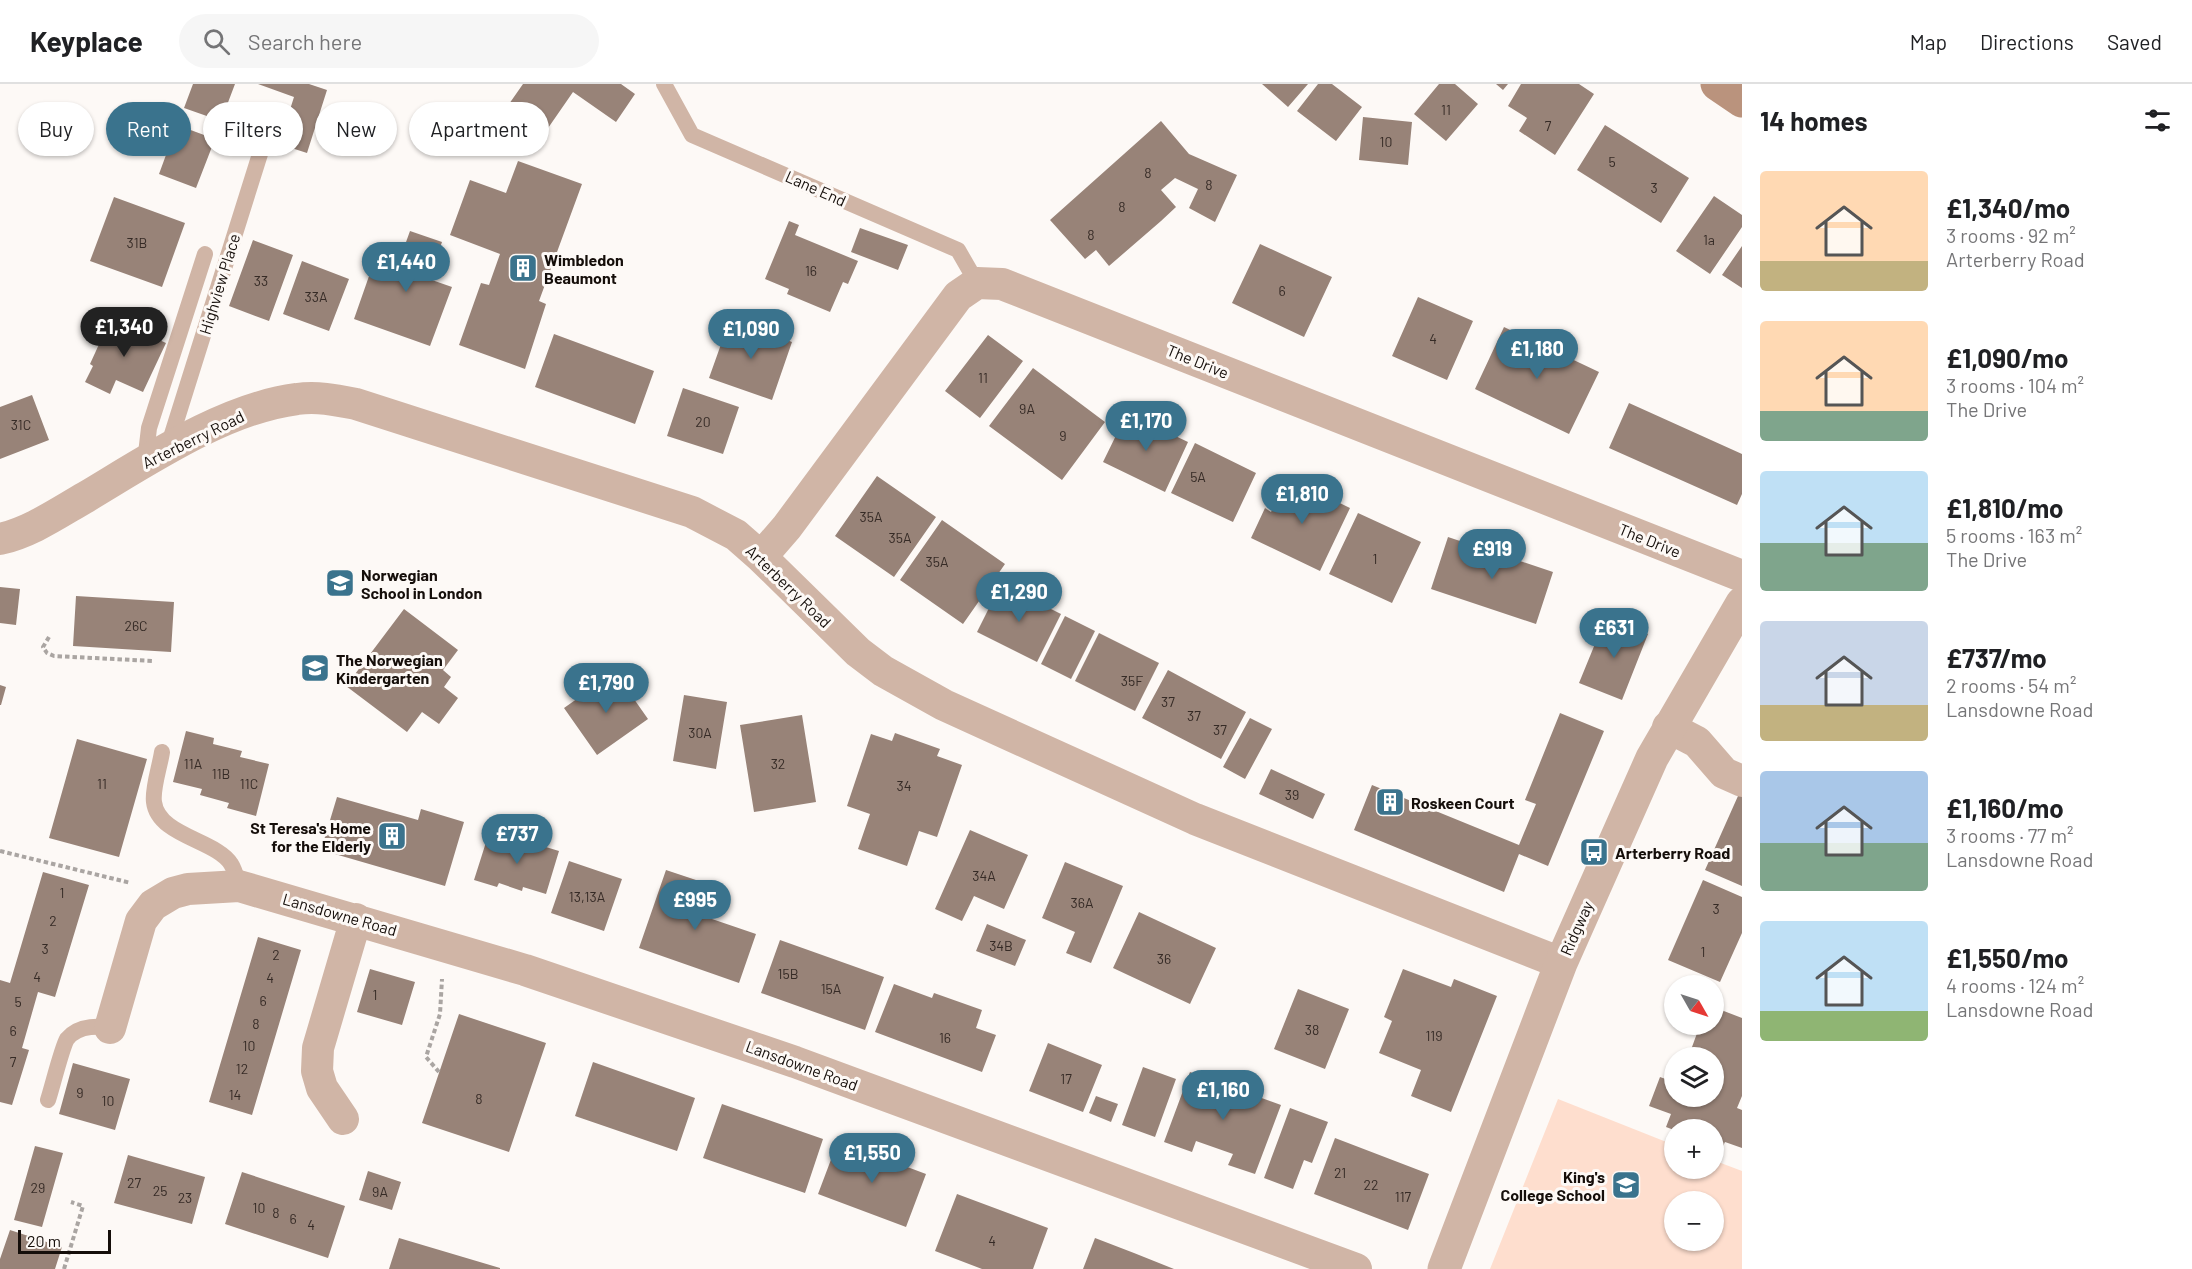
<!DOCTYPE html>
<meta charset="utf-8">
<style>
body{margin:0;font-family:Barlow,sans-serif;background:#f6f6f6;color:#202124;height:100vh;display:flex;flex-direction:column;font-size:22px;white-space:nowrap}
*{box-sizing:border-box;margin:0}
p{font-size:20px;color:#757577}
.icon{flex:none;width:33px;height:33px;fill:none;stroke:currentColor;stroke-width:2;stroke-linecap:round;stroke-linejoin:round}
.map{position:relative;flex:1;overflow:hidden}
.side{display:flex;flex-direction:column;background:#fff;width:450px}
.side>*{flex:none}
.banner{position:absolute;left:18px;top:18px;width:570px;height:54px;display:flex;gap:12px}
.needle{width:39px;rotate:129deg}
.buttons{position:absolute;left:1664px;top:891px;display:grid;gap:12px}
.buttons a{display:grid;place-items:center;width:60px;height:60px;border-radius:50%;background:#fff;box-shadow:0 2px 4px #0004;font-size:30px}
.scale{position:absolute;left:18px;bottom:15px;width:93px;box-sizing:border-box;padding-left:6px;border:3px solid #150e0a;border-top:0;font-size:16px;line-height:21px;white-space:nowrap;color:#150e0a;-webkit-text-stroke:4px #fdf9f6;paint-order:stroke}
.price{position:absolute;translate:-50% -51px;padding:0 14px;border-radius:21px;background:#3a738d;color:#fff;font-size:20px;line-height:39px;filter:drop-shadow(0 2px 3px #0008)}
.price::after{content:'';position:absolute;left:50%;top:36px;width:18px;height:14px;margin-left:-9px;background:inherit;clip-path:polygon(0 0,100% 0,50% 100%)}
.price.current{background:#222;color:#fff}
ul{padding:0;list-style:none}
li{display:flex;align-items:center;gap:18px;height:150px;padding:0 18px}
li span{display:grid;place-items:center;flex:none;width:168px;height:120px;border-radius:6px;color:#555}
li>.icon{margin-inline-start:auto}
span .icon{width:72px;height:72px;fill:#fffc;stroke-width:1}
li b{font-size:26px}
h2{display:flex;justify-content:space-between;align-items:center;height:72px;padding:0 18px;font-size:26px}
.pill{padding:0 21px;border-radius:27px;background:#fff;box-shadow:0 2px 4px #0004;font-size:21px;line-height:54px}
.pill.current{background:#3a738d;color:#fff}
header{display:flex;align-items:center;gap:36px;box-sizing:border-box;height:84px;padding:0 30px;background:#fff;border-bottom:2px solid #e0e0e0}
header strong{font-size:28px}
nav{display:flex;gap:33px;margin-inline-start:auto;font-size:21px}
.search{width:420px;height:54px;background:#f6f6f6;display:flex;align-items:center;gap:15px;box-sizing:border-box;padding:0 21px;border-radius:33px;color:#757577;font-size:22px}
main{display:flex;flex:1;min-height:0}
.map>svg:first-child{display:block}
.green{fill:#fedece;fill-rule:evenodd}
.building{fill:#988378}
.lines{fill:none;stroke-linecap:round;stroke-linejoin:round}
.path{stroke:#aaa5a2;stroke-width:4;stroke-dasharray:4.5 3;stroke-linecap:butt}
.service{stroke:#d0b5a6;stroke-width:16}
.minor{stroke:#d0b5a6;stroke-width:32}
.tertiary{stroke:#d0b5a6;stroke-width:33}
.secondary{stroke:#ba937d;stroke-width:33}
.labels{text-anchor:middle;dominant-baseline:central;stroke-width:6;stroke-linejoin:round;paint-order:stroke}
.number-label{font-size:14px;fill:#362b26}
.street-label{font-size:16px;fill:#150e0a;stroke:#fdf9f6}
.poi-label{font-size:16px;font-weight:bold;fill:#150e0a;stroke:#fdf9f6;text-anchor:start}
</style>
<header>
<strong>Keyplace</strong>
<div class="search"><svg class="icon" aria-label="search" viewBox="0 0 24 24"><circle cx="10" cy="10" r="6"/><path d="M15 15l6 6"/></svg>Search here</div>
<nav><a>Map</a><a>Directions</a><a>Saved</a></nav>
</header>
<main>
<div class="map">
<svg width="1742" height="1185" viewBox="0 0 1742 1185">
<rect width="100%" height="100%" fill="#fdf9f6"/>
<!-- green -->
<path class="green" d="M 1558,1015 L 1674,1061 L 1674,1084 L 1713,1084 L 1713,1076 L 1742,1087 L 1742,1185 L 1490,1185 ZM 1674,1118 L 1713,1118 L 1713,1156 L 1674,1156 Z"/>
<!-- building -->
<path class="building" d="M 193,0 L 235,0 L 221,37 L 184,24 Z
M 258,0 L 309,0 L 327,6 L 307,69 L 279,60 L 294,13 Z
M 523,0 L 621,0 L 635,10 L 616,38 L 573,8 L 546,47 L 509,20 Z
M 1262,0 L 1308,0 L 1288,23 Z
M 1318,0 L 1332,0 L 1362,23 L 1336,57 L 1297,27 Z
M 1439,0 L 1455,0 L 1478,20 L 1446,57 L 1414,30 Z
M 1496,0 L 1508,0 L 1503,6 Z
M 1521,0 L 1579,0 L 1594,10 L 1555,71 L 1519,47 L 1527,34 L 1508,22 Z
M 1363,33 L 1412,38 L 1408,81 L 1359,76 Z
M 1161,37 L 1189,70 L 1237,91 L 1215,138 L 1189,124 L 1198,105 L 1175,94 L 1161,106 L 1176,123 L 1161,137 L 1109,182 L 1096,166 L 1085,175 L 1050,136 Z
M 177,41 L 215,55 L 196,104 L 159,90 Z
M 1605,41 L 1689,94 L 1661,139 L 1577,86 Z
M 518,77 L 582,100 L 539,217 L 546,220 L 525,285 L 459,261 L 481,199 L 489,201 L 500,170 L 450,151 L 470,96 L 506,109 Z
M 1714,112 L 1742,131 L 1742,143 L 1710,190 L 1676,167 Z
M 114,113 L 185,139 L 162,203 L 90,177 Z
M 789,137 L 799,141 L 795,151 L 858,177 L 848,200 L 843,198 L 830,228 L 787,210 L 789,205 L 765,195 Z
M 860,144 L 908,161 L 898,186 L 851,168 Z
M 410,147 L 442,158 L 429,195 L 452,203 L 430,262 L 354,235 L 375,175 L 397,183 Z
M 253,156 L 293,171 L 269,237 L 229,222 Z
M 1260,160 L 1332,193 L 1304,253 L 1232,219 Z
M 1742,162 L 1742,204 L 1722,191 Z
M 302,177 L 349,195 L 329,247 L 283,230 Z
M 1418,213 L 1473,237 L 1447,296 L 1392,272 Z
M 111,234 L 166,259 L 143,308 L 116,296 L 110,310 L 85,298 L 93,282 L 90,280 Z
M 730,235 L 792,258 L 772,316 L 709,294 Z
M 1504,243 L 1599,288 L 1569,350 L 1475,305 Z
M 554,250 L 654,287 L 635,340 L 535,303 Z
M 988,251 L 1023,277 L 980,334 L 945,307 Z
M 1033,284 L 1105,338 L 1062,396 L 989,342 Z
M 683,304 L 739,323 L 723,370 L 667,352 Z
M 32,311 L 49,356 L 0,375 L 0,323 Z
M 1629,319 L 1742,370 L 1742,410 L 1737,421 L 1609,364 Z
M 1127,329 L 1188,358 L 1165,408 L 1103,378 Z
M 1195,359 L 1256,389 L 1233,438 L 1171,409 Z
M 877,392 L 936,433 L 894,493 L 835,452 Z
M 1288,394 L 1350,424 L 1320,487 L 1251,454 L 1265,424 L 1271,428 Z
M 1358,429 L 1421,458 L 1392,519 L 1329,490 Z
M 942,436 L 1005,480 L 963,540 L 900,496 Z
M 1448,453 L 1553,488 L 1536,540 L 1431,505 Z
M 1001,500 L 1061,530 L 1037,578 L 977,548 Z
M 0,503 L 20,505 L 16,541 L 0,539 Z
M 76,512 L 174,518 L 171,568 L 73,562 Z
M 404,525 L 458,566 L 443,586 L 451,593 L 444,603 L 458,614 L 439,640 L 422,628 L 407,648 L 346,602 Z
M 1065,532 L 1095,547 L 1071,595 L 1041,580 Z
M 1606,533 L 1648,550 L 1622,616 L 1579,599 Z
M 1099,549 L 1159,579 L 1135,627 L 1075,597 Z
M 1168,586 L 1246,628 L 1221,675 L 1142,634 Z
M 615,588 L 648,635 L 597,671 L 564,624 Z
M 0,601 L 6,603 L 1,621 L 0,621 Z
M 684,611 L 727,618 L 716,685 L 673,677 Z
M 1560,629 L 1604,647 L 1548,782 L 1519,770 L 1504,808 L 1354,746 L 1372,701 L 1519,761 L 1536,720 L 1525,716 Z
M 802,631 L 816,718 L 754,728 L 740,641 Z
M 1250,634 L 1272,645 L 1245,695 L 1223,683 Z
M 186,647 L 214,654 L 213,660 L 242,667 L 240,673 L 269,680 L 256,732 L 227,724 L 229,719 L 200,711 L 202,705 L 173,698 Z
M 895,649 L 940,665 L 937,672 L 962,681 L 937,753 L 919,747 L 907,782 L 858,765 L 870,730 L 847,722 L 871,650 L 892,657 Z
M 77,655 L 147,675 L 119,773 L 49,754 Z
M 1271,685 L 1325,710 L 1313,735 L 1259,710 Z
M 1742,703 L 1742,802 L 1705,786 Z
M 337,713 L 418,736 L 421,725 L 464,738 L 445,802 L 321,766 Z
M 970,746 L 1028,771 L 1004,825 L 974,812 L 962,837 L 935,825 Z
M 488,752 L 510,759 L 512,756 L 535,763 L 536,760 L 559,767 L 546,810 L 523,803 L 522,807 L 499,799 L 497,803 L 474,796 Z
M 569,777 L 622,795 L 604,847 L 551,829 Z
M 1065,778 L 1123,802 L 1091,879 L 1066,869 L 1075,848 L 1042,834 Z
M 666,786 L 699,797 L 696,807 L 719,815 L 712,835 L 756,850 L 739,899 L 639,864 Z
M 43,788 L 89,801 L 55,913 L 38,908 L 22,964 L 29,966 L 12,1021 L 0,1018 L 0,896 L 10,899 Z
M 1703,796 L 1742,813 L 1742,849 L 1720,898 L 1668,876 Z
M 1139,828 L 1216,864 L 1190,920 L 1113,884 Z
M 987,840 L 1026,856 L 1015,882 L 976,867 Z
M 258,853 L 301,866 L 252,1031 L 209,1018 Z
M 780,856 L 884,893 L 865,946 L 761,909 Z
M 370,885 L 415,898 L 402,941 L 357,928 Z
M 1403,885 L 1451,903 L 1454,895 L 1497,912 L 1451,1028 L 1411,1012 L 1421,986 L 1379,969 L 1392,937 L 1384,933 Z
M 894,900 L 932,914 L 934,909 L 982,926 L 976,944 L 996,951 L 982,988 L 875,948 Z
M 1298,905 L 1349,925 L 1325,985 L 1274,965 Z
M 1716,924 L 1742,934 L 1742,1012 L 1737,1024 L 1742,1026 L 1742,1064 L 1725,1058 L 1722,1064 L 1713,1061 L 1713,1046 L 1674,1046 L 1666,1043 L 1671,1030 L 1649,1022 L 1660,993 L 1674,998 L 1674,1012 L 1713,1012 L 1713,974 L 1688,974 L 1700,941 L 1709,944 L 1710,940 L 1713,940 Z
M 459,930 L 546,959 L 509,1068 L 422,1039 Z
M 1048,959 L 1102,981 L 1083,1028 L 1029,1007 Z
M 593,978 L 695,1014 L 677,1067 L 575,1032 Z
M 73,979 L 130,995 L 115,1046 L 59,1030 Z
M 1143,983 L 1176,995 L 1155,1053 L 1122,1041 Z
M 1190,988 L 1281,1021 L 1255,1090 L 1228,1081 L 1233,1070 L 1196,1057 L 1192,1068 L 1164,1058 Z
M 1096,1012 L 1118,1020 L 1111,1038 L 1089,1029 Z
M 722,1020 L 823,1055 L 805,1109 L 703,1074 Z
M 1290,1024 L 1328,1038 L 1312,1079 L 1304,1076 L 1293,1105 L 1264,1094 Z
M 1335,1054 L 1429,1090 L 1408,1146 L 1314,1110 Z
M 838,1057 L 926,1090 L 906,1143 L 818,1110 Z
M 35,1062 L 63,1069 L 42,1143 L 14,1136 Z
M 128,1071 L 205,1093 L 192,1140 L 114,1119 Z
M 368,1087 L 401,1098 L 392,1126 L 359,1116 Z
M 242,1088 L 345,1122 L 328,1174 L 225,1140 Z
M 957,1110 L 1048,1144 L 1033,1185 L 982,1185 L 935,1167 Z
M 10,1146 L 62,1163 L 55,1185 L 0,1185 L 0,1175 Z
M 399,1154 L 500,1184 L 500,1185 L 389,1185 Z
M 1095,1154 L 1134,1169 L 1174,1185 L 1083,1185 Z"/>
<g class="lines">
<!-- path -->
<path class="path" d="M 49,553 L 43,563 L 47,569 L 54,572 L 153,577
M 0,767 L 131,799
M 439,988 L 426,973 L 440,930 L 442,895
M 64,1185 L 83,1122 L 71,1118"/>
<!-- service -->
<path class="service" d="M 664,0 L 692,51 L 958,166 L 977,199
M 168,363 L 260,70
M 145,378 L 149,344 L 205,170
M 162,668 C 160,682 152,705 154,718 C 158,752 216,756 231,780 C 235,786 237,795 239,802
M 48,1016 C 52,1004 62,963 67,955 C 78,941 102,940 116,947"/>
<!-- minor -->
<path class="minor" d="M 0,455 C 31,448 58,429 86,413 C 148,376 225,324 297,315 C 317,312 336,316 356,320 L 692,428 L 736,451 L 761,473 L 858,568 L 883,587 L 944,621 L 1195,735 L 1561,879
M 761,473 L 787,443 L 958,212 L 977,199 L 1002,200 L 1742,492
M 1668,643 L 1697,658 L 1724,689 L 1742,697
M 110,944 L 141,837 L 153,821 L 173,809 L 188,805 L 239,802 L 525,886 L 795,978 L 1356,1185
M 343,1035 L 322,1004 L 317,987 L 318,964 L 356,835"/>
<!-- tertiary -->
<path class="tertiary" d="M 1444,1185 L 1561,879 L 1652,674 L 1742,519"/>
<!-- secondary -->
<path class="secondary" d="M 1717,0 L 1742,17"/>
</g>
<!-- icons -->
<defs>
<g id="building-square" transform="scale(1.5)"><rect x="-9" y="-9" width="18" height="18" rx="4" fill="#3a738d" stroke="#fdf9f6"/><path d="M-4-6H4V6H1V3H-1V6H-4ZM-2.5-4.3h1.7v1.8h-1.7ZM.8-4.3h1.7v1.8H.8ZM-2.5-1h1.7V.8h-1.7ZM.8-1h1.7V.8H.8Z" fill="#fff"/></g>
<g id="school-square" transform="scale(1.5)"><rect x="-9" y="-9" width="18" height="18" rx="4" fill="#3a738d" stroke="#fdf9f6"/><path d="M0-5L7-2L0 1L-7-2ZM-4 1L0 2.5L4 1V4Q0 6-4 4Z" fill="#fff"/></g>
<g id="bus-square" transform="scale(1.5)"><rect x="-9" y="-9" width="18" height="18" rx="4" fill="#3a738d" stroke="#fdf9f6"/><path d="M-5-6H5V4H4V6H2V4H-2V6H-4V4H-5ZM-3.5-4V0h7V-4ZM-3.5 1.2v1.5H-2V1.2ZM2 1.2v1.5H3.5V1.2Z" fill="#fff"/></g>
</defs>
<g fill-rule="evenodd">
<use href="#building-square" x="523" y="184"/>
<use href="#school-square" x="340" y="499"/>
<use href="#school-square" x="315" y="584"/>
<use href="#building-square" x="1390" y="718"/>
<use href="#building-square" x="392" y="752"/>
<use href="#bus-square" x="1594" y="768"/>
<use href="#school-square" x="1626" y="1101"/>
</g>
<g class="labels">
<!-- number labels -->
<g class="number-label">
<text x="1446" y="25">11</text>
<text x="1548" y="41">7</text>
<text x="1386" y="57">10</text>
<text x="1612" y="77">5</text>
<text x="1148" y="88">8</text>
<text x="1209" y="100">8</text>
<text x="1654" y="103">3</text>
<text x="1122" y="122">8</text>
<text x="1091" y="150">8</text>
<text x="1709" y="155">1a</text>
<text x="137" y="158">31B</text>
<text x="811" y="186">16</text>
<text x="261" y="196">33</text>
<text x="1282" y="206">6</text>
<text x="316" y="212">33A</text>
<text x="1433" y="254">4</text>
<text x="983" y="293">11</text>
<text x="1027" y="324">9A</text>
<text x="703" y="337">20</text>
<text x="21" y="340">31C</text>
<text x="1063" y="351">9</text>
<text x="1198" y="392">5A</text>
<text x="871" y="432">35A</text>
<text x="900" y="453">35A</text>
<text x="1375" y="474">1</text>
<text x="937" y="477">35A</text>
<text x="136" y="541">26C</text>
<text x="1132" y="596">35F</text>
<text x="1168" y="617">37</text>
<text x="1194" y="631">37</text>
<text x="1220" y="645">37</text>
<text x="700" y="648">30A</text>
<text x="193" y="679">11A</text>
<text x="778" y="679">32</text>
<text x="221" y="689">11B</text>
<text x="102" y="699">11</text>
<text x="249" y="699">11C</text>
<text x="904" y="701">34</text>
<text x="1292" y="710">39</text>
<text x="984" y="791">34A</text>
<text x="62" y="808">1</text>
<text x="587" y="812">13,13A</text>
<text x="1082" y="818">36A</text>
<text x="1716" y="824">3</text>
<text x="53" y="836">2</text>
<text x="1001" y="861">34B</text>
<text x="45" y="864">3</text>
<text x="1703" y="867">1</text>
<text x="276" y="870">2</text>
<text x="1164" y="874">36</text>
<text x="788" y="889">15B</text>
<text x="37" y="892">4</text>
<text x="270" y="893">4</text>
<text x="831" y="904">15A</text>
<text x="375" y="910">1</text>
<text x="263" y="916">6</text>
<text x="18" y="917">5</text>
<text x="256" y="939">8</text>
<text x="1312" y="945">38</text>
<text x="13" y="946">6</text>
<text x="1434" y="951">119</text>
<text x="945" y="953">16</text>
<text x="249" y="961">10</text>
<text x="13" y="977">7</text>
<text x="242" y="984">12</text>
<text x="1066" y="994">17</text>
<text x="80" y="1008">9</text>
<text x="235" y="1010">14</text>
<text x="479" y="1014">8</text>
<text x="108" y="1016">10</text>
<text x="1340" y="1088">21</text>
<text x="134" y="1098">27</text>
<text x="1371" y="1100">22</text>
<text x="38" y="1103">29</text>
<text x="160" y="1106">25</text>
<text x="380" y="1107">9A</text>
<text x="1403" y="1112">117</text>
<text x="185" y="1113">23</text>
<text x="259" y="1123">10</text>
<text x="276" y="1128">8</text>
<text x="293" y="1134">6</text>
<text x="311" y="1140">4</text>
<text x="992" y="1156">4</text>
</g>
<!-- street labels -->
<g class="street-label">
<text transform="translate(816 104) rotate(24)">Lane End</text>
<text transform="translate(219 200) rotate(-73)">Highview Place</text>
<text transform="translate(1198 277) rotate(22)">The Drive</text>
<text transform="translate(193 355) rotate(-26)">Arterberry Road</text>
<text transform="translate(1650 456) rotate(22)">The Drive</text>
<text transform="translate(789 502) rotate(44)">Arterberry Road</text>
<text transform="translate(340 830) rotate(16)">Lansdowne Road</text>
<text transform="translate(1576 844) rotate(-66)">Ridgway</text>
<text transform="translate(802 981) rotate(20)">Lansdowne Road</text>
</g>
<!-- poi labels -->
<g class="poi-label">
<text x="544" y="175">Wimbledon<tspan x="544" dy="18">Beaumont</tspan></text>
<text x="361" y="490">Norwegian<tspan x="361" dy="18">School in London</tspan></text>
<text x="336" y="575">The Norwegian<tspan x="336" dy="18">Kindergarten</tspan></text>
<text x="1411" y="718">Roskeen Court</text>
<text x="371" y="743" text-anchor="end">St Teresa's Home<tspan x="371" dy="18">for the Elderly</tspan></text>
<text x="1615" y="768">Arterberry Road</text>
<text x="1605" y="1092" text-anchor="end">King's<tspan x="1605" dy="18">College School</tspan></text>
</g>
</g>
</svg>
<div class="buttons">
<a><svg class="needle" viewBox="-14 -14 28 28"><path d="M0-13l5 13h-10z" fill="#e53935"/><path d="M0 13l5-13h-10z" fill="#757577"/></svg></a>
<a><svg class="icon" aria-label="layers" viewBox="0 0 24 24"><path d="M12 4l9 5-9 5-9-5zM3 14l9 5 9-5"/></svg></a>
<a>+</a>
<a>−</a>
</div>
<div class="scale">20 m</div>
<b class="price" style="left:406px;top:209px">£1,440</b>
<b class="price current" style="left:124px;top:274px">£1,340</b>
<b class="price" style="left:751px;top:276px">£1,090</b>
<b class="price" style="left:1537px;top:296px">£1,180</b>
<b class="price" style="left:1146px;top:368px">£1,170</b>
<b class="price" style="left:1302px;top:441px">£1,810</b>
<b class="price" style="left:1492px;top:496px">£919</b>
<b class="price" style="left:1019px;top:539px">£1,290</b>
<b class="price" style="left:1614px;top:575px">£631</b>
<b class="price" style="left:606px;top:630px">£1,790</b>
<b class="price" style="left:517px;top:781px">£737</b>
<b class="price" style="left:695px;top:847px">£995</b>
<b class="price" style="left:1223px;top:1037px">£1,160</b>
<b class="price" style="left:872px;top:1100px">£1,550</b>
<div class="banner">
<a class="pill">Buy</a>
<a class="pill current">Rent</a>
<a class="pill">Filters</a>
<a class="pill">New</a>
<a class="pill">Apartment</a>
</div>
</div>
<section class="side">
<h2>14 homes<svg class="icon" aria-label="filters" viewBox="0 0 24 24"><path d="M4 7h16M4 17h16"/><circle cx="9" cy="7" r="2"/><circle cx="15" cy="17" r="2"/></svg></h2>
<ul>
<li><span style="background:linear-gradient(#ffd9b3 75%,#c2b280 0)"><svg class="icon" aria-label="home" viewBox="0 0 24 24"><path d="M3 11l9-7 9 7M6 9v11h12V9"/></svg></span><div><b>£1,340/mo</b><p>3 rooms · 92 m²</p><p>Arterberry Road</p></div></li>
<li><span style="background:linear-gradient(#ffd9b3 75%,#7fa58c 0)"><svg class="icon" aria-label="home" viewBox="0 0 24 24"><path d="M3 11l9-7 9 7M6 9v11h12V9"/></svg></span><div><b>£1,090/mo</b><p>3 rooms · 104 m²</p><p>The Drive</p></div></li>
<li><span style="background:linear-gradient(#bfe0f5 60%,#7fa58c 0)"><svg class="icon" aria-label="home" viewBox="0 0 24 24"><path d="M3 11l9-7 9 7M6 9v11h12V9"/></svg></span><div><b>£1,810/mo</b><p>5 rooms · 163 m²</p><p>The Drive</p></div></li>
<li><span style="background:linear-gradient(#c9d6e8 70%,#c2b280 0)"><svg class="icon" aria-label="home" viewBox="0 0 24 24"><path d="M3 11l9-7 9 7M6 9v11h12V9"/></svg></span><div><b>£737/mo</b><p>2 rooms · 54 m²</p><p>Lansdowne Road</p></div></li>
<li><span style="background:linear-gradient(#a9c7e8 60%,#7fa58c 0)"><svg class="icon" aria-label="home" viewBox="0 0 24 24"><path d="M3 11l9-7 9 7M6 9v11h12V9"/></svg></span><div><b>£1,160/mo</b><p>3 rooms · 77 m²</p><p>Lansdowne Road</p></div></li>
<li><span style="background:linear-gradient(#bfe0f5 75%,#8fb573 0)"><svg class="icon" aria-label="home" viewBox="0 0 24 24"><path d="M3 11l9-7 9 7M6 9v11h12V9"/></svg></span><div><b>£1,550/mo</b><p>4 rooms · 124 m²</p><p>Lansdowne Road</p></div></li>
</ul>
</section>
</main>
